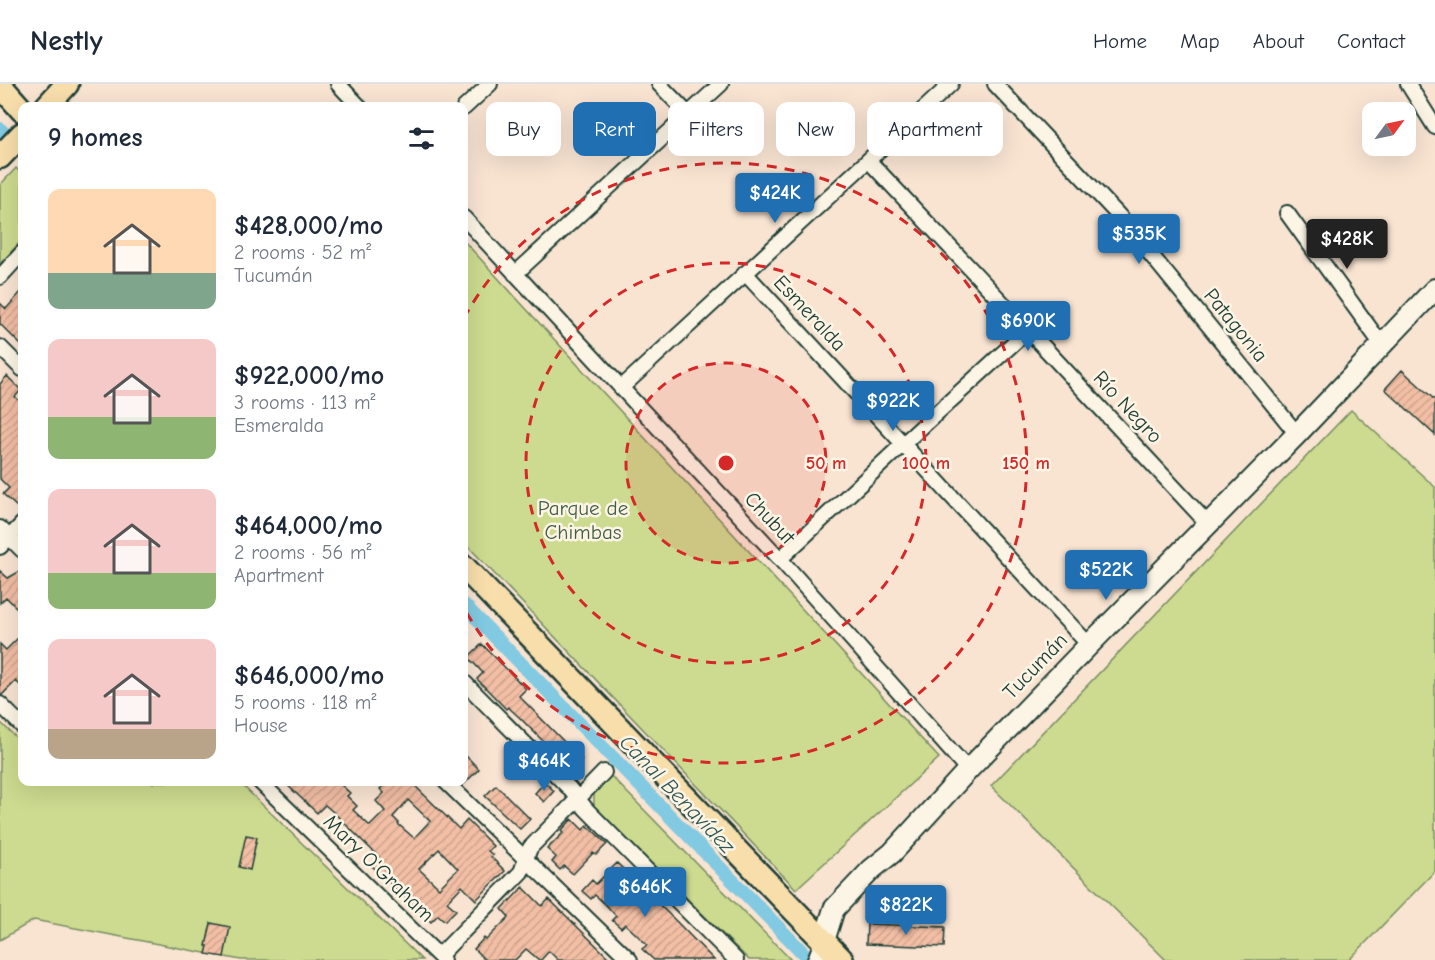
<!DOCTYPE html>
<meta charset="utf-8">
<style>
body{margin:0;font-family:"Comic Neue",sans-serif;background:#f2f2f3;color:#1f2937;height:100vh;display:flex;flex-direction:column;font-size:22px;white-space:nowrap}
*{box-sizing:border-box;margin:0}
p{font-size:20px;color:#747a83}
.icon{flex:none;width:33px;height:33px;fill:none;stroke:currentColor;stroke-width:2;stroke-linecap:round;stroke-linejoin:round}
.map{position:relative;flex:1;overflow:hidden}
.panel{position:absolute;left:18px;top:18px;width:450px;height:684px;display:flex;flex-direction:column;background:#fff;border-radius:12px;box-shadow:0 6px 24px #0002}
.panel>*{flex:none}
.top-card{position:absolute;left:486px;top:18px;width:570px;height:54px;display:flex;gap:12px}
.needle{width:39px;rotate:57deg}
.buttons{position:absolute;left:1362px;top:18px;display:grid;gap:12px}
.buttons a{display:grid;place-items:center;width:54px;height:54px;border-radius:12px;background:#fff;box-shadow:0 6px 24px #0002;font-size:30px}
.price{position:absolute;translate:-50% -51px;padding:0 14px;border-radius:6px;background:#1f6fb2;color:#fff;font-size:20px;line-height:39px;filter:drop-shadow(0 2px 3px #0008)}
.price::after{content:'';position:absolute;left:50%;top:36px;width:18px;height:14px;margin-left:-9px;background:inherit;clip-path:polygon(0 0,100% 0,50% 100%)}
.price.selected{background:#222;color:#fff}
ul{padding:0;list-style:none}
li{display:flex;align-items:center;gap:18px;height:150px;padding:0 30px}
li span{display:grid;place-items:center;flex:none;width:168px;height:120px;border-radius:12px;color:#555}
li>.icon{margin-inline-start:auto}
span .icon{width:72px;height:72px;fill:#fffc;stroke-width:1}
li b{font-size:26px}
h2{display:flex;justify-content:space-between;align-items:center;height:72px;padding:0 30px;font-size:26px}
.chip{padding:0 21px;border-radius:12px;background:#fff;box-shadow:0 6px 24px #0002;font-size:21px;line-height:54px}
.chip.selected{background:#1f6fb2;color:#fff}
header{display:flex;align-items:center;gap:36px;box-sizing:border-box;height:84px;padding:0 30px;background:#fff;border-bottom:2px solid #e0e1e3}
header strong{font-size:28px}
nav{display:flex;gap:33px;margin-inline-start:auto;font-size:21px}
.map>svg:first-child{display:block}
.green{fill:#ccdb8f;stroke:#768c62;stroke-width:1.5}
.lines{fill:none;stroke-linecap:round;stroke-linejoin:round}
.canal{stroke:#81cae2;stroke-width:14}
.building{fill:url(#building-hatch);stroke:#1f3d34;stroke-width:1.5;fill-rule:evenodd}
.minor-casing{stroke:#1f3d34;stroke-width:18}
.tertiary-casing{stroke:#1f3d34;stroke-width:22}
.secondary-casing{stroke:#1f3d34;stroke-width:24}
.primary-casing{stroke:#1f3d34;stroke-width:27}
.minor{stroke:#fcf5e5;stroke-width:14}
.tertiary{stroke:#fcf5e5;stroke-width:18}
.secondary{stroke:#fcf5e5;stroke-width:20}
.primary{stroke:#f8deab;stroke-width:22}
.ring{fill:none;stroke:#d62828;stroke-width:3;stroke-dasharray:10 8}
.labels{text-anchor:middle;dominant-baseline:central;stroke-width:5;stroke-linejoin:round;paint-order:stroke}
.street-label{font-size:21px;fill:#1f3d34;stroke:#fcf5e5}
.park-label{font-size:21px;fill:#425d46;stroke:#fcf5e5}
.water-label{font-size:22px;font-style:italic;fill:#335957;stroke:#fcf5e5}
.centre{fill:#d62828;stroke:#fcf5e5;stroke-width:3}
.ring-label{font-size:18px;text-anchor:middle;font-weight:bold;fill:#d62828;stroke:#fcf5e5;stroke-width:5;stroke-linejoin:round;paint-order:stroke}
</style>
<header>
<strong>Nestly</strong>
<nav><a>Home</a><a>Map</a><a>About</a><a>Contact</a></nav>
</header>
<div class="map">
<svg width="1435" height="876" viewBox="0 0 1435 876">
<defs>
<pattern id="building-hatch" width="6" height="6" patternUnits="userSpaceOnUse" patternTransform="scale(1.5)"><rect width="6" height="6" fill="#f2bea4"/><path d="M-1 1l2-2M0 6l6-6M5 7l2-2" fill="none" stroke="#cfa48e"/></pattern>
</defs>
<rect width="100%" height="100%" fill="#f9e4d2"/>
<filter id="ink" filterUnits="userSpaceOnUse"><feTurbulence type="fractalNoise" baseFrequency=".0167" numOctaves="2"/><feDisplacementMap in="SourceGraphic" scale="12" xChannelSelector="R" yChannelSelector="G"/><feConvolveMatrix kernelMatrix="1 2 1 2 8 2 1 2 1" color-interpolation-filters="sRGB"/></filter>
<g filter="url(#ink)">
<!-- green -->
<path class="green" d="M 16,84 L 22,90 L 22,156 L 0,180 L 0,101 Z
M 464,157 L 939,674 L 796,805 L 464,458 Z
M 1351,326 L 1435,403 L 1435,787 L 1349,876 L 1166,876 L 991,702 Z
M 0,638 L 22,659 L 22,698 L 144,698 L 153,699 L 155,698 L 239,698 L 422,876 L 241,876 L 34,836 L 0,856 Z
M 611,692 L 791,876 L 749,876 L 594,722 L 594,710 Z"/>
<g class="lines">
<!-- canal -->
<path class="canal" d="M 0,45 L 22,68
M 464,521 L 810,876"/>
</g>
<!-- building -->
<path class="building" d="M 22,207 L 22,262 L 0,240 L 0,219 L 6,225 Z
M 1402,286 L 1435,316 L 1435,351 L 1385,305 Z
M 7,292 L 21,306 L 15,313 L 22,319 L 22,418 L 17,423 L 3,410 L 9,404 L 0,395 L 0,300 Z
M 22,486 L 22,529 L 6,513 L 0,519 L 0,487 L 8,494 Z
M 22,550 L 22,603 L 16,597 L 2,611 L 0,611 L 0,560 L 6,566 Z
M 482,560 L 526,605 L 519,612 L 582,676 L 572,686 L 519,633 L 508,623 L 506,625 L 477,595 L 483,589 L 468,573 Z
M 464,670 L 479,685 L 464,700 Z
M 284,698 L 338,698 L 350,709 L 347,712 L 357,722 L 353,726 L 370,742 L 385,727 L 376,717 L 384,709 L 380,705 L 387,698 L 411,698 L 459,745 L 467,736 L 493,762 L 488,767 L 493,771 L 491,773 L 505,787 L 476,816 L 462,802 L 447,818 L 456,826 L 445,837 L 438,831 L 431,838 L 371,781 L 379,773 L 332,727 L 325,721 L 317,729 ZM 408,716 L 430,737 L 414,754 L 398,740 L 399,739 L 393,733 ZM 439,765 L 458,785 L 439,804 L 419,785 Z
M 545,698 L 554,707 L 544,718 L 535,709 Z
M 496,701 L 530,735 L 520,745 L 485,712 Z
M 572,735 L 583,746 L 587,741 L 607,760 L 596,771 L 593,769 L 573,790 L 564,782 L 560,786 L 552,778 L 556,773 L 547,765 L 563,749 L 561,747 Z
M 246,751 L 257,753 L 250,786 L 239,783 Z
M 617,779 L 677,838 L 714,876 L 654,876 L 642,865 L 647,861 L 637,851 L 625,840 L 621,844 L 612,836 L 616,832 L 607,822 L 595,811 L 591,815 L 582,807 L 592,796 L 596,800 Z
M 523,803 L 542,822 L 549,815 L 611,876 L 558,876 L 549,867 L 541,876 L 539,876 L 526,865 L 515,876 L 485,876 L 474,865 L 484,854 L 486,856 L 509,833 L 502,825 Z
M 211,839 L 230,843 L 224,873 L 206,870 L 208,862 L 206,862 Z
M 867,840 L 945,843 L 944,863 L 866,860 Z"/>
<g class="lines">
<!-- minor casing -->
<g class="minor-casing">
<path id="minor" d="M 338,0 L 359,22
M 659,0 L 688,30
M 995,0 L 1121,134 L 1297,350
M 1408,0 L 1435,43
M 464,24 L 490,0
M 869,77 L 1028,246 L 1208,440
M 1287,129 L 1382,261
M 464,134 L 780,475 L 968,686
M 745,189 L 1089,561
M 515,190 L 721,0
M 0,193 L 22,169
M 0,263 L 22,285
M 621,304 L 951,0
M 0,444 L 22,466
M 0,463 L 22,440
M 780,475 L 903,360 L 1028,246
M 464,598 L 569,704 L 586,725 L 736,876
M 0,620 L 22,642
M 260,698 L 443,876
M 446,698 L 630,876
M 439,872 L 521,788 L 530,764 L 604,688"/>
</g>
<!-- tertiary casing -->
<g class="tertiary-casing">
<path id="tertiary" d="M 817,876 L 824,857"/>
</g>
<!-- secondary casing -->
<g class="secondary-casing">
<path id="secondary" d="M 824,857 L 834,825 L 872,785 L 892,769 L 968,686 L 1089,561 L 1297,350 L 1435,205"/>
</g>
<!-- primary casing -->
<g class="primary-casing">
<path id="primary" d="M 0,1 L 22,26
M 47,22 L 67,0
M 0,73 L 22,50
M 464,483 L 842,876"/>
</g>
<!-- minor -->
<use href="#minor" class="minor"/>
<!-- tertiary -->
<use href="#tertiary" class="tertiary"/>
<!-- secondary -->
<use href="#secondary" class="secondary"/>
<!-- primary -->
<use href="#primary" class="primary"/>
</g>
</g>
<!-- distance rings -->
<circle cx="726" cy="379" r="100" fill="#d62828" fill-opacity=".12"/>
<g class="ring">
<circle cx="726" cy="379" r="100"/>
<circle cx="726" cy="379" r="200"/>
<path d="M464 234A300 300 0 1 1 464 524"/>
</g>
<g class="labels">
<!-- street labels -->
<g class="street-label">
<text transform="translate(810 229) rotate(47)">Esmeralda</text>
<text transform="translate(1236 241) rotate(51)">Patagonia</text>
<text transform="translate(1128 323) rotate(47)">Río Negro</text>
<text transform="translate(770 434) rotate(47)">Chubut</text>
<text transform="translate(1035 582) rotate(-46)">Tucumán</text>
<text transform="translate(379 784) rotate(44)">Mary O'Graham</text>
</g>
<!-- park labels -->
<g class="park-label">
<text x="583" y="424">Parque de<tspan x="583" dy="24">Chimbas</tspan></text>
</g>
<!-- water labels -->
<g class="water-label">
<text transform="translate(677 710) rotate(46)">Canal Benavídez</text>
</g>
</g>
<circle cx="726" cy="379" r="9" class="centre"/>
<g class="ring-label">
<text x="826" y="385">50 m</text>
<text x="926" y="385">100 m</text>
<text x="1026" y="385">150 m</text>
</g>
</svg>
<div class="buttons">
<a><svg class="needle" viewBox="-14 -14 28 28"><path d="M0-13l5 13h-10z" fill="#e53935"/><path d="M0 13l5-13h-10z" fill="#747a83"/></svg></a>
</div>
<b class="price" style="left:775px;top:140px">$424K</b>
<b class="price" style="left:1139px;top:181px">$535K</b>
<b class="price selected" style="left:1347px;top:186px">$428K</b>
<b class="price" style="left:1028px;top:268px">$690K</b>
<b class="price" style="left:893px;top:348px">$922K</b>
<b class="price" style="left:1106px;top:517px">$522K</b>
<b class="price" style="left:544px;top:708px">$464K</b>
<b class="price" style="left:645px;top:834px">$646K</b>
<b class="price" style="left:906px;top:852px">$822K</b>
<div class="top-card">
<a class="chip">Buy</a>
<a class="chip selected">Rent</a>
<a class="chip">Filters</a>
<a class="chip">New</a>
<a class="chip">Apartment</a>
</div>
<section class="panel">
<h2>9 homes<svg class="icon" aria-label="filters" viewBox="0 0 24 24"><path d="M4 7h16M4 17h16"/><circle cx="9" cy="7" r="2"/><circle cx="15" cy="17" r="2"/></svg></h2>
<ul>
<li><span style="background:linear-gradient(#ffd9b3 70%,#7fa58c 0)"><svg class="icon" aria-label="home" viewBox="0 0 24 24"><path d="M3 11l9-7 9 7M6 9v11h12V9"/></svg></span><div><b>$428,000/mo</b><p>2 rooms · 52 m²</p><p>Tucumán</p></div></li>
<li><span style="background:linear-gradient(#f6c9c9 65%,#8fb573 0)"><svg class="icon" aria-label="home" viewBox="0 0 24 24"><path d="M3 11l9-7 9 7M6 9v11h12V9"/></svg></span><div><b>$922,000/mo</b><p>3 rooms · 113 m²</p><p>Esmeralda</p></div></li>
<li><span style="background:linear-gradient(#f6c9c9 70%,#8fb573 0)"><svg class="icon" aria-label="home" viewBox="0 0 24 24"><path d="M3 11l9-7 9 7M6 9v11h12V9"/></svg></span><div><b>$464,000/mo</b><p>2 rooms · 56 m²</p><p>Apartment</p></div></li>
<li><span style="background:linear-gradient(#f6c9c9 75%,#b9a48a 0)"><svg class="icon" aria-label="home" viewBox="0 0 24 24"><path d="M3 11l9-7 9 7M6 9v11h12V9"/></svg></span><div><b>$646,000/mo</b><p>5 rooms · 118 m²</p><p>House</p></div></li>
</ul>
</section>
</div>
